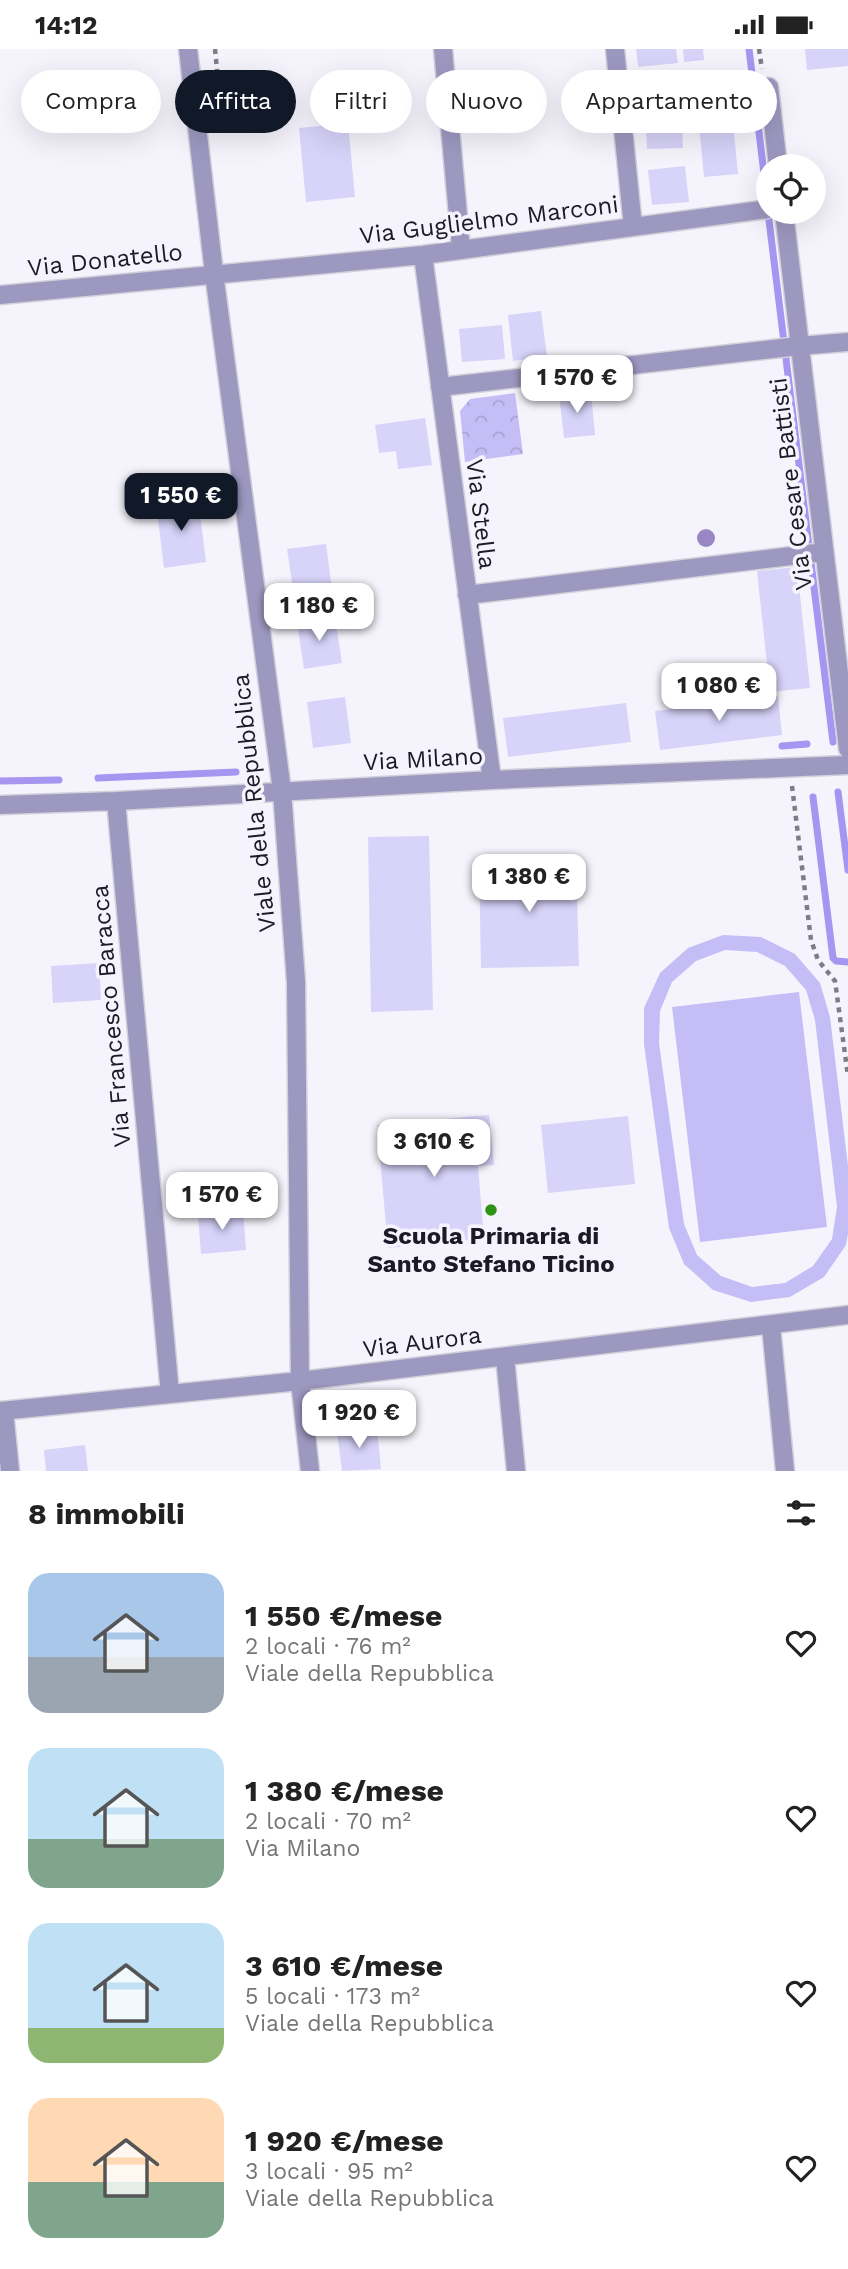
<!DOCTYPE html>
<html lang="it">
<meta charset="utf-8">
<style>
body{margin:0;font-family:"Work Sans",sans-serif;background:#f2f2f2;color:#222;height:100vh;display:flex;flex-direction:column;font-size:26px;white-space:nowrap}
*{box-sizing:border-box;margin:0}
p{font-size:23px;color:#767676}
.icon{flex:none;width:38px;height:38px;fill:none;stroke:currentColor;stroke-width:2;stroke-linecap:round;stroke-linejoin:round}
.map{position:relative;height:1422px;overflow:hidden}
.panel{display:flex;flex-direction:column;background:#fff;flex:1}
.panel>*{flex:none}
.guide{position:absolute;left:21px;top:21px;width:807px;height:63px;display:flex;gap:14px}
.fabs{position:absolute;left:756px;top:105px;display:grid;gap:14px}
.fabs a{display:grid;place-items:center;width:70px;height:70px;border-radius:50%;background:#fff;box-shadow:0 7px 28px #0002;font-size:35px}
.price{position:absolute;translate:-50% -60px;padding:0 16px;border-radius:14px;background:#fff;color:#222;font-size:23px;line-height:46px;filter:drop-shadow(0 2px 4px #0008)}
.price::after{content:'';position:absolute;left:50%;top:42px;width:21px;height:16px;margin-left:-10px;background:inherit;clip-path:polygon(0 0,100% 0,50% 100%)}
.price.active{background:#111827;color:#fff}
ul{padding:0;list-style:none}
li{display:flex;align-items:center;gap:21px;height:175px;padding:0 28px}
li span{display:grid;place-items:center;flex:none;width:196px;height:140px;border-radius:21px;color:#555}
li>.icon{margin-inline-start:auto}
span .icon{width:84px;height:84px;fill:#fffc;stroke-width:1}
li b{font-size:30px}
h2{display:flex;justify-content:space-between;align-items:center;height:84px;padding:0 28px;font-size:30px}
.chip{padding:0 24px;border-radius:32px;background:#fff;box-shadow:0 7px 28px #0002;font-size:24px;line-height:63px}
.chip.active{background:#111827;color:#fff}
.status{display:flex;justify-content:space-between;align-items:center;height:49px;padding:0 35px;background:#fff;direction:ltr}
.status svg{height:19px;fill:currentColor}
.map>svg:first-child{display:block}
.forest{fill:url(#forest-crowns)}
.garden{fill:#c5bdf6;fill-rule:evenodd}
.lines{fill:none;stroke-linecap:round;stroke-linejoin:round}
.stream{stroke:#a696f1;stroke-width:7}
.building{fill:#d7d3f9}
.street-casing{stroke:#d2d1da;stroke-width:21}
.path{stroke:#7e7d87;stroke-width:4.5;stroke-dasharray:5 5;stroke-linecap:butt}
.street{stroke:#9d98c0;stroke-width:18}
.tree{fill:#9887c3}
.poi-dot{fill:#2e9315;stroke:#f5f4fc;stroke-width:2.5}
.labels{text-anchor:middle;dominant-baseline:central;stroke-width:7;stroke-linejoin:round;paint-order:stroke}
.street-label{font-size:24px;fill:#1c1a27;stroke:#f5f4fc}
.poi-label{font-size:24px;font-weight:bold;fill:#1c1a27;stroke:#f5f4fc}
</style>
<div class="status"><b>14:12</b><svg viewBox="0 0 49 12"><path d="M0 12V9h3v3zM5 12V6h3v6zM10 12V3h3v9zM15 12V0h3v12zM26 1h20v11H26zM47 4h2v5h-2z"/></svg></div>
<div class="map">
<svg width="848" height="1422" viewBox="0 0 848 1422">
<defs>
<pattern id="forest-crowns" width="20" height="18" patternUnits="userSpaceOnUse" patternTransform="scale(1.75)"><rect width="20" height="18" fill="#c5bdf6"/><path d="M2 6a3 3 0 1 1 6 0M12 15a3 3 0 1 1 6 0" fill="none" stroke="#a9a2d3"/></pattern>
</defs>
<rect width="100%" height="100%" fill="#f5f4fc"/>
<!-- forest -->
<path class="forest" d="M 515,344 L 523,405 L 465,413 L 460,362 L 470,350 Z"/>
<!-- garden -->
<path class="garden" d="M 723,886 L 761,888 L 795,905 L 820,934 L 830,968 L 848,1117 L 848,1185 L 846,1196 L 824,1228 L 790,1248 L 751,1253 L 713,1241 L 684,1215 L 669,1179 L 644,995 L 644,959 L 660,924 L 688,899 ZM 725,901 L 757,903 L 785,917 L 806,941 L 815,971 L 837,1158 L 832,1190 L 813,1217 L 785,1234 L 752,1238 L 721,1227 L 697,1206 L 684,1175 L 659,994 L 660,962 L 672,933 L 696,912 Z
M 799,943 L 827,1178 L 700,1193 L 672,958 Z"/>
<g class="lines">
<!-- stream -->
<path class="stream" d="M 749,0 L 768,158
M 768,163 L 833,693
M 782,697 L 807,695
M 98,729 L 236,723
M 0,732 L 59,731
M 838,743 L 848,821
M 813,748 L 833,909 L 836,912 L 848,913"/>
</g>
<!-- building -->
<path class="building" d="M 636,0 L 676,0 L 678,14 L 638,18 Z
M 683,0 L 703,0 L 704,11 L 684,13 Z
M 805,0 L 848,0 L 848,17 L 807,21 Z
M 680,37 L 683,99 L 647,100 L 644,39 Z
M 733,73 L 738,125 L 704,128 L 699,76 Z
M 348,74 L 355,148 L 306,153 L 299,79 Z
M 685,117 L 689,153 L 652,156 L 648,121 Z
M 541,262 L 547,307 L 513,312 L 508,266 Z
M 502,276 L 505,310 L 462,313 L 459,280 Z
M 591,343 L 595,386 L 564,389 L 559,346 Z
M 425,369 L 432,416 L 398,420 L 396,402 L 379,404 L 375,376 Z
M 198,448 L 206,513 L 164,519 L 156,454 Z
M 326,495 L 332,541 L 294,546 L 287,500 Z
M 797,518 L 810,639 L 770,643 L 757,522 Z
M 335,568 L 342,614 L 304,620 L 297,573 Z
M 778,647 L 782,686 L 660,701 L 655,662 Z
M 345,648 L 351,694 L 313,699 L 307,653 Z
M 626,654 L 631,693 L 508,708 L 503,669 Z
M 429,787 L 433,961 L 371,963 L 368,788 Z
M 576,811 L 579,917 L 481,919 L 479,814 Z
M 99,914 L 101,951 L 53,954 L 51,917 Z
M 489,1066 L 494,1116 L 478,1117 L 484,1190 L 388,1199 L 377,1076 Z
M 628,1067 L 635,1135 L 548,1144 L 541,1076 Z
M 243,1162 L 246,1201 L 201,1205 L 198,1166 Z
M 377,1379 L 381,1420 L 342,1422 L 337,1383 Z
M 85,1396 L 88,1422 L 46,1422 L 44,1401 Z"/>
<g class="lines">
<!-- street casing -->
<g class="street-casing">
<path id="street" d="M 188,0 L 214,224 L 282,742 L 296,933 L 300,1332 L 310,1422
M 443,0 L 461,200
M 615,0 L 633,178
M 769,38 L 778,117
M 784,163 L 848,700
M 423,206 L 492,731
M 0,246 L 423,206 L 768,160
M 440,338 L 799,297 L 848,293
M 467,546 L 824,503
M 116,752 L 170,1345
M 0,756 L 116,752 L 492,731 L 848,716
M 771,1277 L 785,1422
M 505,1308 L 516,1422
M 0,1362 L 300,1332 L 848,1266
M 4,1362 L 10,1422"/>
</g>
<!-- path -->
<path class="path" d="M 215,0 L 219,41 L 215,50
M 759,0 L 762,20
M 792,737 L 811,891 L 818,911 L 835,932 L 848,1027"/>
<!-- street -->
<use href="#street" class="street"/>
</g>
<!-- trees -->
<circle class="tree" cx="706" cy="489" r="9"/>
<!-- markers -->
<circle class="poi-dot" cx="491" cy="1161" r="7"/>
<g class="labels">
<!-- street labels -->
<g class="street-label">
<text transform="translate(489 171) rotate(-7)">Via Guglielmo Marconi</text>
<text transform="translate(105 211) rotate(-6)">Via Donatello</text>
<text transform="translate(791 435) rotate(-97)">Via Cesare Battisti</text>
<text transform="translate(481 465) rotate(83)">Via Stella</text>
<text transform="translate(423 710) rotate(-3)">Via Milano</text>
<text transform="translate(254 754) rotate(-96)">Viale della Repubblica</text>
<text transform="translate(111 967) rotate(-95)">Via Francesco Baracca</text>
<text transform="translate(422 1293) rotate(-7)">Via Aurora</text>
</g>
<!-- poi labels -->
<g class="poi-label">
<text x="491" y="1187">Scuola Primaria di<tspan x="491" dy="28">Santo Stefano Ticino</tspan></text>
</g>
</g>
</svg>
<div class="fabs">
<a><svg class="icon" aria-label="locate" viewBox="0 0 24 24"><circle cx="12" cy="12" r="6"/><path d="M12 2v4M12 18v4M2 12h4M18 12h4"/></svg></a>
</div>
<b class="price" style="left:577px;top:366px">1 570 €</b>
<b class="price active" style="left:181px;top:484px">1 550 €</b>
<b class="price" style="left:319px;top:594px">1 180 €</b>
<b class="price" style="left:719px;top:674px">1 080 €</b>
<b class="price" style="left:529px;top:865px">1 380 €</b>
<b class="price" style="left:434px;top:1130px">3 610 €</b>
<b class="price" style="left:222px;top:1183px">1 570 €</b>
<b class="price" style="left:359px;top:1401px">1 920 €</b>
<div class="guide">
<a class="chip">Compra</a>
<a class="chip active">Affitta</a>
<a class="chip">Filtri</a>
<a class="chip">Nuovo</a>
<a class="chip">Appartamento</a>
</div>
</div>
<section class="panel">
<h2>8 immobili<svg class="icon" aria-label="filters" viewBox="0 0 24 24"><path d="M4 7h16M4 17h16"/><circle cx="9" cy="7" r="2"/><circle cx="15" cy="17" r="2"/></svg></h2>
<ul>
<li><span style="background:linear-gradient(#a9c7e8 60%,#9aa5b1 0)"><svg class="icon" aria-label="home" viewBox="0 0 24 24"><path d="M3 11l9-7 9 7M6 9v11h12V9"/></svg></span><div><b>1 550 €/mese</b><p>2 locali · 76 m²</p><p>Viale della Repubblica</p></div><svg class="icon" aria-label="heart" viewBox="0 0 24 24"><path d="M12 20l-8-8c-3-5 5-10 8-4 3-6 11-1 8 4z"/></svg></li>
<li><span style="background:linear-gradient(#bfe0f5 65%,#7fa58c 0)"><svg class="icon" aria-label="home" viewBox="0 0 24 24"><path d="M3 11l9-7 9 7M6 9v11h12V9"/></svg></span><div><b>1 380 €/mese</b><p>2 locali · 70 m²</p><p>Via Milano</p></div><svg class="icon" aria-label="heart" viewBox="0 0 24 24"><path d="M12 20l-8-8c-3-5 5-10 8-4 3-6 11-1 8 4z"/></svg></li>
<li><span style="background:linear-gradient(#bfe0f5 75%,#8fb573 0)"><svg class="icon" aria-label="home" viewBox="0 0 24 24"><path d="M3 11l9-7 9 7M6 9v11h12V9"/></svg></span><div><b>3 610 €/mese</b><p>5 locali · 173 m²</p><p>Viale della Repubblica</p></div><svg class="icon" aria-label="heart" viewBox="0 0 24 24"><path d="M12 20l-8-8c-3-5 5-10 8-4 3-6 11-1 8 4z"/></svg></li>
<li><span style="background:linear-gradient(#ffd9b3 60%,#7fa58c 0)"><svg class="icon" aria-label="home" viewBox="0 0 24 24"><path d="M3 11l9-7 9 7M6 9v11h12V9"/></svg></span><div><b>1 920 €/mese</b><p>3 locali · 95 m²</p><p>Viale della Repubblica</p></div><svg class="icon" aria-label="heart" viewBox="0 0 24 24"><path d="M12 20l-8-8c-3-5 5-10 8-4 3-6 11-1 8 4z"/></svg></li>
</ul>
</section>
